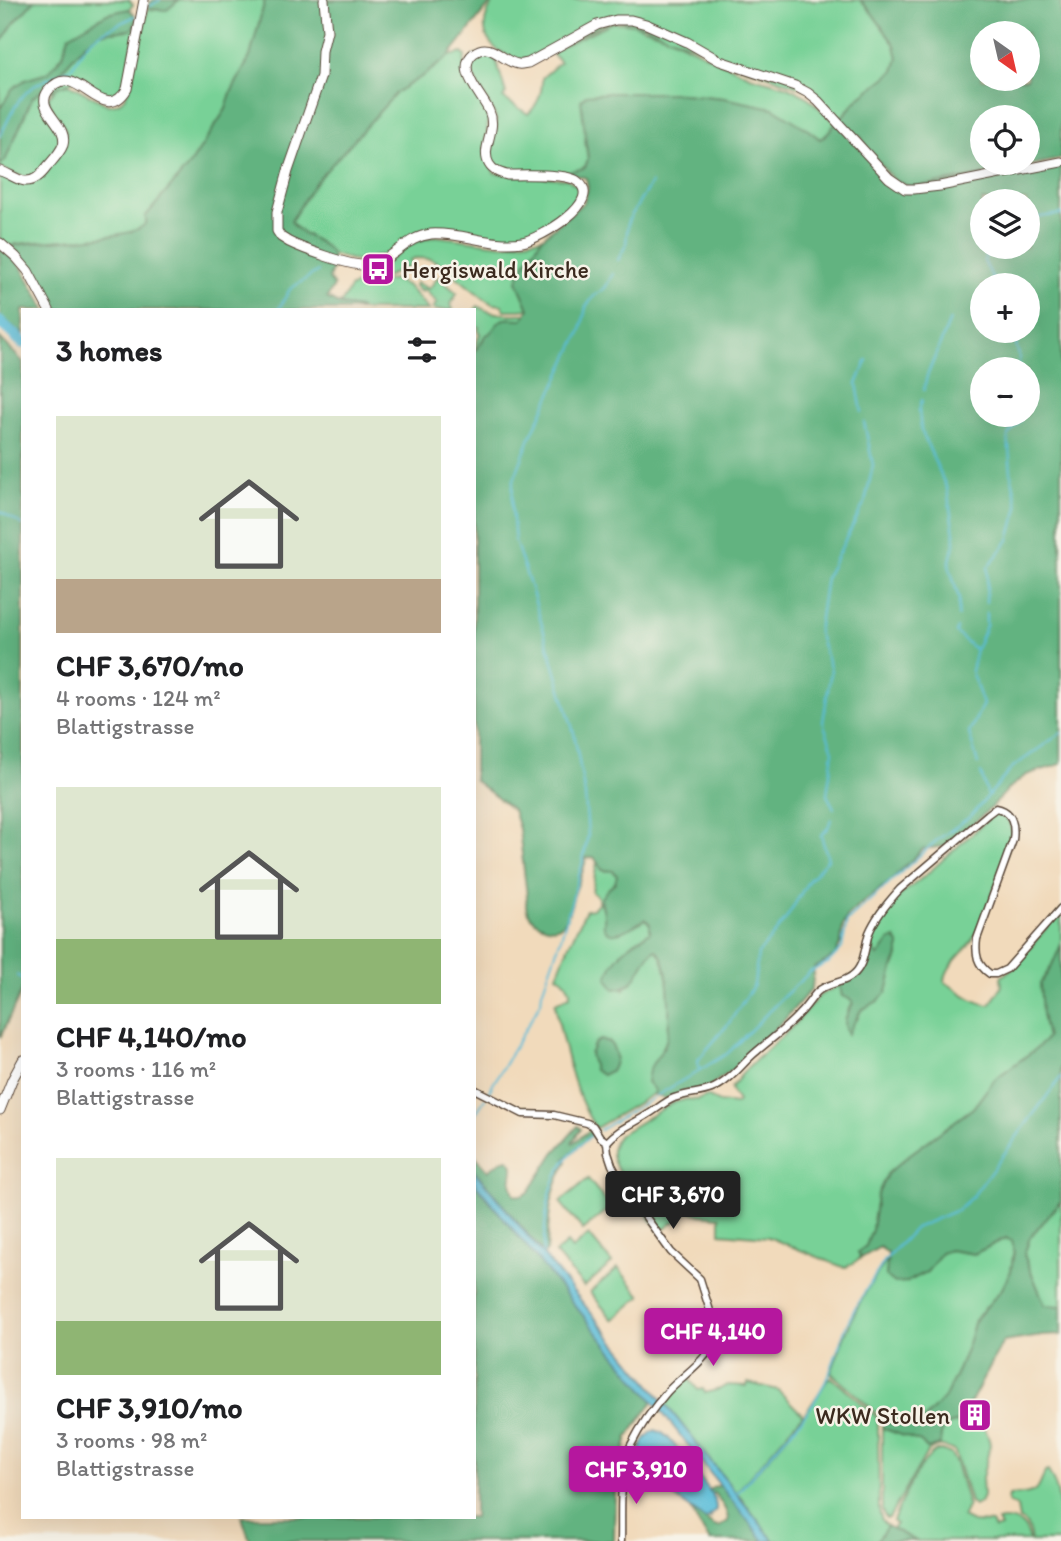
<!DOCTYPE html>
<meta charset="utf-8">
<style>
body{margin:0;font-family:Itim,sans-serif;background:#f6f6f6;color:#202124;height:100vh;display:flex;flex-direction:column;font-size:26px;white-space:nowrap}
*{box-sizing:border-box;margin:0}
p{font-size:23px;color:#757577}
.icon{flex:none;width:38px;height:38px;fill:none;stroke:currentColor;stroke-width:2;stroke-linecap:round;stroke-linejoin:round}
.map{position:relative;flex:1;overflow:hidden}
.sheet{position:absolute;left:21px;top:308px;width:455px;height:1211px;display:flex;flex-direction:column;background:#fff;border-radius:0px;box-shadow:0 7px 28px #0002}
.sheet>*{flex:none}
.needle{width:46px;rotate:146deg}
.controls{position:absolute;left:970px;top:21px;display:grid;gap:14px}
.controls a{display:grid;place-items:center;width:70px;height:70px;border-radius:50%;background:#fff;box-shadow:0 7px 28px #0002;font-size:35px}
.price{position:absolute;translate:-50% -60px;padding:0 16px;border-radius:7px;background:#b5179e;color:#fff;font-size:23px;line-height:46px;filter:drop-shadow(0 2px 4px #0008)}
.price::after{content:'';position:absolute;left:50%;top:42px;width:21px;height:16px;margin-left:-10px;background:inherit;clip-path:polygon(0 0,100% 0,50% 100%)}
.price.selected{background:#222;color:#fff}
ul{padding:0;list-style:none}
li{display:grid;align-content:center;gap:14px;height:371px;padding:0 35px}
li span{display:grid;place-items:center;height:217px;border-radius:0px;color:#555}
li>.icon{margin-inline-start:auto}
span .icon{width:126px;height:126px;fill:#fffc;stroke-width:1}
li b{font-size:30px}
h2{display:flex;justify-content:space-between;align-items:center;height:84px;padding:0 35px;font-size:30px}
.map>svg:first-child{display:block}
.green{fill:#78d197;stroke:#5a7e5a;stroke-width:2;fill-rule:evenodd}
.forest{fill:#62b380;stroke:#4e6e4f;stroke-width:2;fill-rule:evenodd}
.water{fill:#5abdd9;stroke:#4a747c;stroke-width:2}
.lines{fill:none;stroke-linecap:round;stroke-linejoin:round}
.stream{stroke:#5abdd9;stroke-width:2}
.river{stroke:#5abdd9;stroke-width:12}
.street-casing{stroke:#564436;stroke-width:9}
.secondary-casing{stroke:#564436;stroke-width:11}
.street{stroke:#fff;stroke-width:6}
.secondary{stroke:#fff;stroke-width:9}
.labels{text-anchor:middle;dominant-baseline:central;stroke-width:5;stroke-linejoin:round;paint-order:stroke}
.poi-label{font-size:24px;fill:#3b2a1e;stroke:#f7f3e8;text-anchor:start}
</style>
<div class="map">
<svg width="1061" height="1541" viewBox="0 0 1061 1541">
<rect width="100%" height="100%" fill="#f7f3e8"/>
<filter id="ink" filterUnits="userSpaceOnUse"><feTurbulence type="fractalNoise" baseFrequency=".0143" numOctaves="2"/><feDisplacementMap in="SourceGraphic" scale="14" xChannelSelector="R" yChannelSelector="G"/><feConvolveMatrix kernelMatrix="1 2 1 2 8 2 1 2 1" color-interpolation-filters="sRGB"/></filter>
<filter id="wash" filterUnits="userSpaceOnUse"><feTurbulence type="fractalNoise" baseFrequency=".00686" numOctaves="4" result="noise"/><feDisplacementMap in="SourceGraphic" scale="28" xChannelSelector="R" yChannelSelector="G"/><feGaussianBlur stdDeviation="1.57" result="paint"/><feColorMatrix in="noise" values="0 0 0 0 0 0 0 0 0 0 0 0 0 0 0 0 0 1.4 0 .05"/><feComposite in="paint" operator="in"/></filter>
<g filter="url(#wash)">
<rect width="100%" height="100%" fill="#f1dabb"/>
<!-- green -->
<path class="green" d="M 35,0 L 129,0 L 133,5 L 129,9 L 107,14 L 68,39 L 63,55 L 48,73 L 25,80 L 0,109 L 0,34 L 15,22 Z
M 179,0 L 265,0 L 250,57 L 231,93 L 226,109 L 191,163 L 146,217 L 146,224 L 136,231 L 101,238 L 35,242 L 16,244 L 10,247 L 0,239 L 0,175 L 17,182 L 43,177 L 66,131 C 60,117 52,115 48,97 L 59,86 L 69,84 L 108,105 C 120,105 125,99 129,89 L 148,9 C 160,11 170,8 179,0 Z
M 495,0 L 860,0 L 872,13 L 895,45 L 898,58 L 894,71 L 859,98 L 839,120 L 814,92 L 729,62 L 704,49 L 616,18 L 527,60 C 514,61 512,58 501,52 C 480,40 481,18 495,0 Z
M 613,22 L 644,25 L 750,76 L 786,86 L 806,96 L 836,123 L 824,137 L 820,139 L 804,127 L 724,98 L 673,93 L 608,93 L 585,141 L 588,159 L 587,164 L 582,169 L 572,171 L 571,174 L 505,171 C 476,156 501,140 496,118 C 491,102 442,46 494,54 L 506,93 L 503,98 L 528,114 C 538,105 543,91 542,78 L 560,62 L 552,53 L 560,47 Z
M 137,23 L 124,87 L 122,93 L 110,100 L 75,80 L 44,93 C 49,105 58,123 60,135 C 62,148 39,177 27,177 C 19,177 8,171 0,168 L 0,165 L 5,161 L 32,98 L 49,85 L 84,44 L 100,33 L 131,30 Z
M 462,53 L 465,56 L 464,67 L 489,115 L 485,147 L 494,173 L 567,179 L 579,187 L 581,194 L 577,204 L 546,229 L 514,241 L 438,231 L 381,257 L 380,255 L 369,259 L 369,261 L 356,261 L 331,254 C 323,239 300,238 291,221 L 313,184 L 397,92 L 426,74 L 449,56 Z
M 435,236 L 503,245 L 542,238 L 522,268 L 517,281 L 529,309 L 521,310 L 504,310 L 503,305 L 493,304 L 487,301 L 439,263 L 431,259 L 416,258 L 410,260 L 412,265 L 408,267 C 395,273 375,285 365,272 L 385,267 L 384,265 L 408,245 Z
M 438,277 L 457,293 L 451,304 L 453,310 L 434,310 L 433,308 L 437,303 L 425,290 L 421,292 L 415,286 L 416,283 L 429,289 Z
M 393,279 L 408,286 L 429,310 L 361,310 L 359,308 L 340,305 L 350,288 L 358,283 L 362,281 L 372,284 Z
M 478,306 C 492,316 510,314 526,314 L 523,320 L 504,319 L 492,333 L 485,336 L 480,345 L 474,352 L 480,333 L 478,332 L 479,327 L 474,325 L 474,311 Z
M 994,814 C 1008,813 1010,823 1012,834 C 1001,868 991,905 974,937 C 966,952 945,965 945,982 C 959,991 975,1004 990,1005 L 1002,986 L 1001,977 L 1014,967 L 1061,910 L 1061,945 L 1052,966 L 1042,980 L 1042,1014 L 1047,1038 L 1038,1048 L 995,1079 L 973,1108 L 909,1155 L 887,1174 L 877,1196 L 872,1230 L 866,1246 L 858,1252 L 861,1258 L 845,1268 L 768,1237 L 720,1233 L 720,1217 L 701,1215 L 690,1211 L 660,1232 C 647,1214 616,1177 612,1155 C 611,1148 614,1141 619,1135 L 672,1103 L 687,1099 L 697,1100 L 707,1096 L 719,1102 L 736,1104 L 738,1101 L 732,1092 L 731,1088 L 747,1068 L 791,1028 L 820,995 L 840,985 L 842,996 L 850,999 L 853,1003 L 848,1010 L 857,1020 L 861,1010 C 895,992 885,985 899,954 L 889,941 L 878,956 L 873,948 L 871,939 L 869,939 L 877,923 L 887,908 L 897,898 L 927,874 Z
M 597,862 L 604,871 L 612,870 L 617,875 L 617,881 L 607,890 L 601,903 L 604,911 L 605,921 L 626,930 L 645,919 L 650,924 L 650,932 L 634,942 L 620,954 L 624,989 C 639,978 642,960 655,949 C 671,961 671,1019 667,1038 C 666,1044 662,1048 660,1053 C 657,1065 657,1079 655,1091 L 653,1094 L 596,1128 C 575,1100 561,1037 555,1003 L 570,996 C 571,986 565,980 557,975 L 569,945 L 586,910 L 593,909 L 598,903 L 598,897 L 592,892 ZM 601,1040 L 616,1057 L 611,1070 L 592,1048 L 595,1043 Z
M 588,1179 L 611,1207 L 583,1230 L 560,1202 Z
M 1061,1201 L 1061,1306 L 1045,1306 L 1024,1255 L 1030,1237 Z
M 589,1235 L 612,1263 L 584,1287 L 555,1253 L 567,1243 L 572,1249 Z
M 1006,1238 L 1011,1241 L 1014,1250 L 1011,1271 L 1002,1289 L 975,1320 L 968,1344 L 959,1368 L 945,1397 L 924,1420 L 910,1425 L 882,1422 L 880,1416 L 831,1373 C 846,1331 859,1295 888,1259 L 886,1276 L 927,1272 L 941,1253 L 950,1250 L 974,1254 Z
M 618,1268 L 641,1296 L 613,1320 L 590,1292 Z
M 688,1377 L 698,1390 L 703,1389 L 705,1393 L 720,1389 L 727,1385 L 747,1386 L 748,1383 L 778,1390 L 803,1415 L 736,1493 L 664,1402 L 677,1386 Z
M 831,1377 L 876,1416 L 878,1421 L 879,1511 L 882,1521 L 887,1526 L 877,1541 L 774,1541 L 737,1493 C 770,1457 803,1422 827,1380 Z
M 982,1418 C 983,1427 990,1437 990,1446 L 982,1478 L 983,1496 L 980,1503 L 974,1506 L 970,1502 L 955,1452 C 945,1445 934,1445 926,1454 L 889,1518 L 886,1518 L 882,1511 L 882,1428 L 921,1442 L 941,1427 L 968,1419 L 972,1424 Z
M 936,1451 L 944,1451 L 951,1454 L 956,1463 L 968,1505 L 962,1517 L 972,1522 L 992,1523 L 995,1529 L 1001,1527 L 998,1521 C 1006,1518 1020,1522 1025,1528 L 1029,1541 L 916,1541 L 892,1529 L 896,1524 L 893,1521 C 901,1502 919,1461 936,1451 Z
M 1048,1471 C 1061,1489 1061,1519 1061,1541 L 1031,1541 C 1029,1531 1029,1523 1019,1520 L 1017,1507 L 1008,1502 L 1009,1495 C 1018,1494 1031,1495 1038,1488 C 1041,1484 1043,1476 1045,1472 Z"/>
<!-- forest -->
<path class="forest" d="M 0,0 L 35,0 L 14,23 L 0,44 Z
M 154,0 L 179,0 L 167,10 L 148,9 L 149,3 Z
M 265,0 L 493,0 L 447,58 L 426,74 L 397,92 L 314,184 L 291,221 C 300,239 334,240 333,263 C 333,268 330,274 329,279 L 334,286 L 327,298 L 340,305 L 359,308 L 361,310 L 55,310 C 44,294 36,273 23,259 C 20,254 14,251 10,247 C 32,238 140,242 146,222 C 147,221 146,219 145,217 L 191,163 L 226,109 L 231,93 L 250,57 Z
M 860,0 L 1061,0 L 1061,159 L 940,183 L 910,187 L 894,180 L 866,147 L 861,137 L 856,135 L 839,120 L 859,98 L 894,71 L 898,58 L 895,45 L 872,13 ZM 982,33 L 1027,33 L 1027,79 L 982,79 ZM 982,117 L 1027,117 L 1027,163 L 982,163 Z
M 129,9 C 138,16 138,21 131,30 L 100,33 L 85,44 L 49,85 L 32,98 L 5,161 L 0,165 L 0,109 L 12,89 L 25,80 L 48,73 L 63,55 L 69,36 L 107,14 Z
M 608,93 L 673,93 L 724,98 L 773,108 L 804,127 L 820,139 L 824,137 L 836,123 L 900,190 L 1061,164 L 1061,764 L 1026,775 L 1008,789 L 991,808 L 947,846 L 923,849 L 891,880 L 861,904 L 847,917 L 843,925 L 841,942 L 836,954 L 825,962 L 814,968 L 812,988 L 786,1018 L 732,1070 L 703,1091 L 684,1091 L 666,1099 L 653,1094 L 655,1091 L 647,1082 C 648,1064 658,1059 665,1044 C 672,1028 669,979 664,962 C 662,956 660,953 655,949 C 638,963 640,988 614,989 L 607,978 C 615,953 629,946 650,932 L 650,924 L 645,919 C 637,924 610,943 604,927 C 603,923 605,919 604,915 C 604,909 601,904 601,898 L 607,890 L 615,883 L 617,875 L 613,871 L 602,870 L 594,857 L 586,858 C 584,871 578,882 574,895 C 571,903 570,914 565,921 C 555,935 535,924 528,913 C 525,907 526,902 527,896 L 519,829 L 513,810 L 474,780 L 474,352 L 480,345 L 485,336 C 495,332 495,322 504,319 C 509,318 518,319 523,319 L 529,309 L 517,281 L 522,268 L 542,238 L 584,202 L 588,188 L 586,178 L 571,174 L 571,171 L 585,168 L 588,159 L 581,100 L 586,95 ZM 982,201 L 1027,201 L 1027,247 L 982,247 ZM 982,285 L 1027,285 L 1027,331 L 982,331 ZM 982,369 L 1027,369 L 1027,415 L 982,415 Z
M 0,248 L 20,265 L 46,310 L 23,310 L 23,335 L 0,316 Z
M 0,338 L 23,362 L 23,988 L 0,1038 Z
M 871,938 L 873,949 L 878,956 L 889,941 L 895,938 L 899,944 L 899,954 L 893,968 L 887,992 L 878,1001 L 861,1010 L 848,1034 C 841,1021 848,1013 853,1003 L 850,999 L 842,996 L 840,985 C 865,970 863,966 869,939 Z
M 1061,945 L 1061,1201 L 1030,1237 L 1024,1255 L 1045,1305 L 1061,1306 L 1061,1335 L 1042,1336 L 1003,1342 L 968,1407 L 966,1412 L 968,1419 L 942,1427 L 940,1445 L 927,1449 L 921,1442 L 882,1428 L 882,1422 L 910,1425 L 924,1420 L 945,1397 L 959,1368 L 968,1344 L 975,1320 L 1002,1289 L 1011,1271 L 1014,1251 L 1011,1241 L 1006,1238 L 974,1254 L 950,1250 L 941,1253 L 927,1272 L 907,1282 L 895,1283 L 886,1276 L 888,1254 L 880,1247 L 861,1258 L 858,1252 L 866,1246 L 872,1230 L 877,1196 L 887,1174 L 909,1155 L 973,1108 L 995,1079 L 1037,1048 L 1047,1038 L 1042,1014 L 1040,984 L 1052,966 Z
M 601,1040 L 609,1042 C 617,1051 617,1059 612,1070 L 602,1075 L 594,1070 L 590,1054 L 595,1043 Z
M 578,1126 L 581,1129 L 572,1142 L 573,1143 L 591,1129 L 593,1133 L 565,1159 L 567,1161 C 549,1193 549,1214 547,1250 L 544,1254 L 474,1170 L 474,1154 L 488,1171 L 501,1161 L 508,1159 C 520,1168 505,1180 515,1195 L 522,1196 L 529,1192 L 554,1153 Z
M 474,1182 L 653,1401 L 628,1437 L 615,1487 L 614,1541 L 250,1541 L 242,1517 L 474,1517 Z
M 720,1485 L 764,1541 L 710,1541 L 699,1525 L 691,1509 L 714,1526 L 719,1527 L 728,1521 C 728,1510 720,1501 714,1493 L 710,1494 L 708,1490 Z
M 887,1526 L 916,1541 L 877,1541 Z"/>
<!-- water -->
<path class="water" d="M 474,1170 L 664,1402 L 774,1541 L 764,1541 L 653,1401 L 474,1182 Z
M 655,1430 C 660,1432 661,1432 665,1435 C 674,1442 679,1452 686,1461 C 694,1471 716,1494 716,1508 C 716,1512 713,1513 710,1516 L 711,1518 L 705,1519 L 640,1472 L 637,1468 C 638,1453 641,1438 655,1430 Z"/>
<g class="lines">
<!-- stream -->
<path class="stream" d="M 150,6 L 160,0
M 0,136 C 9,119 17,97 34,86 C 45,79 58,75 70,69 C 78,61 81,49 90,41 C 97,33 124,22 135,16
M 1027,219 L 1061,214
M 989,247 L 984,261 L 996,285
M 618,260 L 626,245 L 628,221 L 651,183
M 278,310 L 290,289 L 318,271
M 1012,331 L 1019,355 L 1019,369
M 924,390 L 927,376 L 950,320
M 922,400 L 919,411 L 921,430 L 947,489 L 955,540 L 949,565 L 959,599 L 958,616
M 862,412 L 857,384 L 867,360
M 0,511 L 23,525
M 986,602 L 988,567 L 1009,540 L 1018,507 L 1011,473 L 1008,435 L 1021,420
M 957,628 L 956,633 L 975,649
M 978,764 L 969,733 L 983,704 L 971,671 L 976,649 L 986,626 L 986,612
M 981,773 L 988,796
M 834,808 L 827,795 L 833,751 L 823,722 L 831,670 L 818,632 L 826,577 L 865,502 L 873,465 L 864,422
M 17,975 L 22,979
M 699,1069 L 698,1060 L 729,1023 L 754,985 L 758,954 L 786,919 L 809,880 L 828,859 L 821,835 L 828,828 L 831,819
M 488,1093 L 541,1002 L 542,992 L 561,938 L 582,865 L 588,835 L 585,795 L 574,733 L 531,588 L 515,541 L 512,508 L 513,482 L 530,438 L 581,330 L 586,307 L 594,296 L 605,288 L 613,274
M 474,1116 L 485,1099
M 600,1130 L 728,1053 L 784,996 L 810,972 L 829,962 L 842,948 L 847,921 L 859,910 L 936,841 L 971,816 L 1013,767 L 1061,733
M 543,1253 C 547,1200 547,1166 595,1133
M 737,1493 L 802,1419 L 813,1404 L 828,1377 L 847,1324 L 857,1304 L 885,1260 L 915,1228 L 957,1210 L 973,1196 L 1061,1077"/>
<!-- river -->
<path class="river" d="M 0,322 L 23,343"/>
</g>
</g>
<g filter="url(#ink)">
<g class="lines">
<!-- street casing -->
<g class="street-casing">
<path id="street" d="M 474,1089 L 523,1114 L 554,1115 L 587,1123 L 593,1126 L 600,1137 L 607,1142
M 607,1142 C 618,1129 633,1124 647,1115 C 656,1110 664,1102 674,1098 C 697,1090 708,1096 729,1078 C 739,1070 746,1060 756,1052 C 771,1039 787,1028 800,1013 C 806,1007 811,999 817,992 C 828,982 845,984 855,973 C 865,963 865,945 869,933 C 876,916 888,902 900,889 L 988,814 L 996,808 C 1013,811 1015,825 1013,840 L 977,939 C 975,954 977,965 990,974 L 996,974 L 1007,969 L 1061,908
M 607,1142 L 608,1153 L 612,1165 L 622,1184 L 671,1252 L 700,1279 L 716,1330 C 715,1357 684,1373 667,1392 C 654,1407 640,1427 631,1445 C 618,1473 622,1511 621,1541"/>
</g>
<!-- secondary casing -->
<g class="secondary-casing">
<path id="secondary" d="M 324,0 L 327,31 L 322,51 L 321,76 L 288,171 L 277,212 L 277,231 L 281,237 L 289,242 C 303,249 348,265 362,265 C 369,265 377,263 383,260 C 402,250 409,237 431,234 C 461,232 492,247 522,242 C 539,239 606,201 577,181 C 566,173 522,175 507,175 C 500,173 493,171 489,164 C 480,148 498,130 489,111 C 483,96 454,69 474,53 C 491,40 502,62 518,64 C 521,65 525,63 528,63 L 597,25 L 616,20 L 631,20 L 646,24 L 687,42 L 720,61 L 795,86 L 808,93 L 818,101 L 889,178 L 905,189 L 914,189 L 940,186 L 1061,162
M 0,171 C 9,173 16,180 25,181 C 35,182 42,174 47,167 C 53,160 60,153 63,145 C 69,124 34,110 48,91 C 75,55 102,130 127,89 L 144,0
M 0,243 L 16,257 L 28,271 L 49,310
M 0,1110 L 12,1080 L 23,1060"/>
</g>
<!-- street -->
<use href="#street" class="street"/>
<!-- secondary -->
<use href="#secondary" class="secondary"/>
</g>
</g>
<!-- icons -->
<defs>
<g id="bus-square" transform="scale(1.75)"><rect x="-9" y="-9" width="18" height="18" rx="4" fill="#b5179e" stroke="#f7f3e8"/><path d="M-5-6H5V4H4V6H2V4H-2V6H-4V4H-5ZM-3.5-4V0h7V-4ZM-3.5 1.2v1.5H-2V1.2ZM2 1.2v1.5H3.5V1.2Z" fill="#fff"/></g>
<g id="building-square" transform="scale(1.75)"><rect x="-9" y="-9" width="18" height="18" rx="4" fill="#b5179e" stroke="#f7f3e8"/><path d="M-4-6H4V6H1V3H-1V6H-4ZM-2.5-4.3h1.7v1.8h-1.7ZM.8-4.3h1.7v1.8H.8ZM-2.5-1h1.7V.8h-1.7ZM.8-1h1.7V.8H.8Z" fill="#fff"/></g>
</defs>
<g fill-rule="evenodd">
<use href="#bus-square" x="378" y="269"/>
<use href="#building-square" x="975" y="1415"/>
</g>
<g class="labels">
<!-- poi labels -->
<g class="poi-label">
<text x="402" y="269">Hergiswald Kirche</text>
<text x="950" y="1415" text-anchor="end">WKW Stollen</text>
</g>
</g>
</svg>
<div class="controls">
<a><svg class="needle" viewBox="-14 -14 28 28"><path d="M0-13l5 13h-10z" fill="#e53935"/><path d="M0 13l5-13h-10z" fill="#757577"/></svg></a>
<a><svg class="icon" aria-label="locate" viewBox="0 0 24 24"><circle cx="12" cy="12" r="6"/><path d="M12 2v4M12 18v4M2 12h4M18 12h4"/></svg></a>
<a><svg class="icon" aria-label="layers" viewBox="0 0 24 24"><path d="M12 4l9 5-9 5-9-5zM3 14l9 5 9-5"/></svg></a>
<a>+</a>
<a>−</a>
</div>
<b class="price selected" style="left:673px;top:1231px">CHF 3,670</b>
<b class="price" style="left:713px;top:1368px">CHF 4,140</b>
<b class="price" style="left:636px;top:1506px">CHF 3,910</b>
<section class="sheet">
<h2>3 homes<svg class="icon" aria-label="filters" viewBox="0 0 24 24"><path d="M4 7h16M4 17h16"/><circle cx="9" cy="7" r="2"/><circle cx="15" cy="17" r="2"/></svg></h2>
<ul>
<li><span style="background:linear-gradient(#dfe7d0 75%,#b9a48a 0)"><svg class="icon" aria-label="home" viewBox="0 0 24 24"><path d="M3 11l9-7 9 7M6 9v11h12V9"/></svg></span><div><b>CHF 3,670/mo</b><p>4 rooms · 124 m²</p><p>Blattigstrasse</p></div></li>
<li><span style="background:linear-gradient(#dfe7d0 70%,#8fb573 0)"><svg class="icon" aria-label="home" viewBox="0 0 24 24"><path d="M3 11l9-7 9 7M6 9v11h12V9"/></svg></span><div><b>CHF 4,140/mo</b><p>3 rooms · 116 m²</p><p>Blattigstrasse</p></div></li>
<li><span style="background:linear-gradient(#dfe7d0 75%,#8fb573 0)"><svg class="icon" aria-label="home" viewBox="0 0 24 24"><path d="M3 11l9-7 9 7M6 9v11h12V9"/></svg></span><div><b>CHF 3,910/mo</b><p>3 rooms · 98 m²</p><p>Blattigstrasse</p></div></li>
</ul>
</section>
</div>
